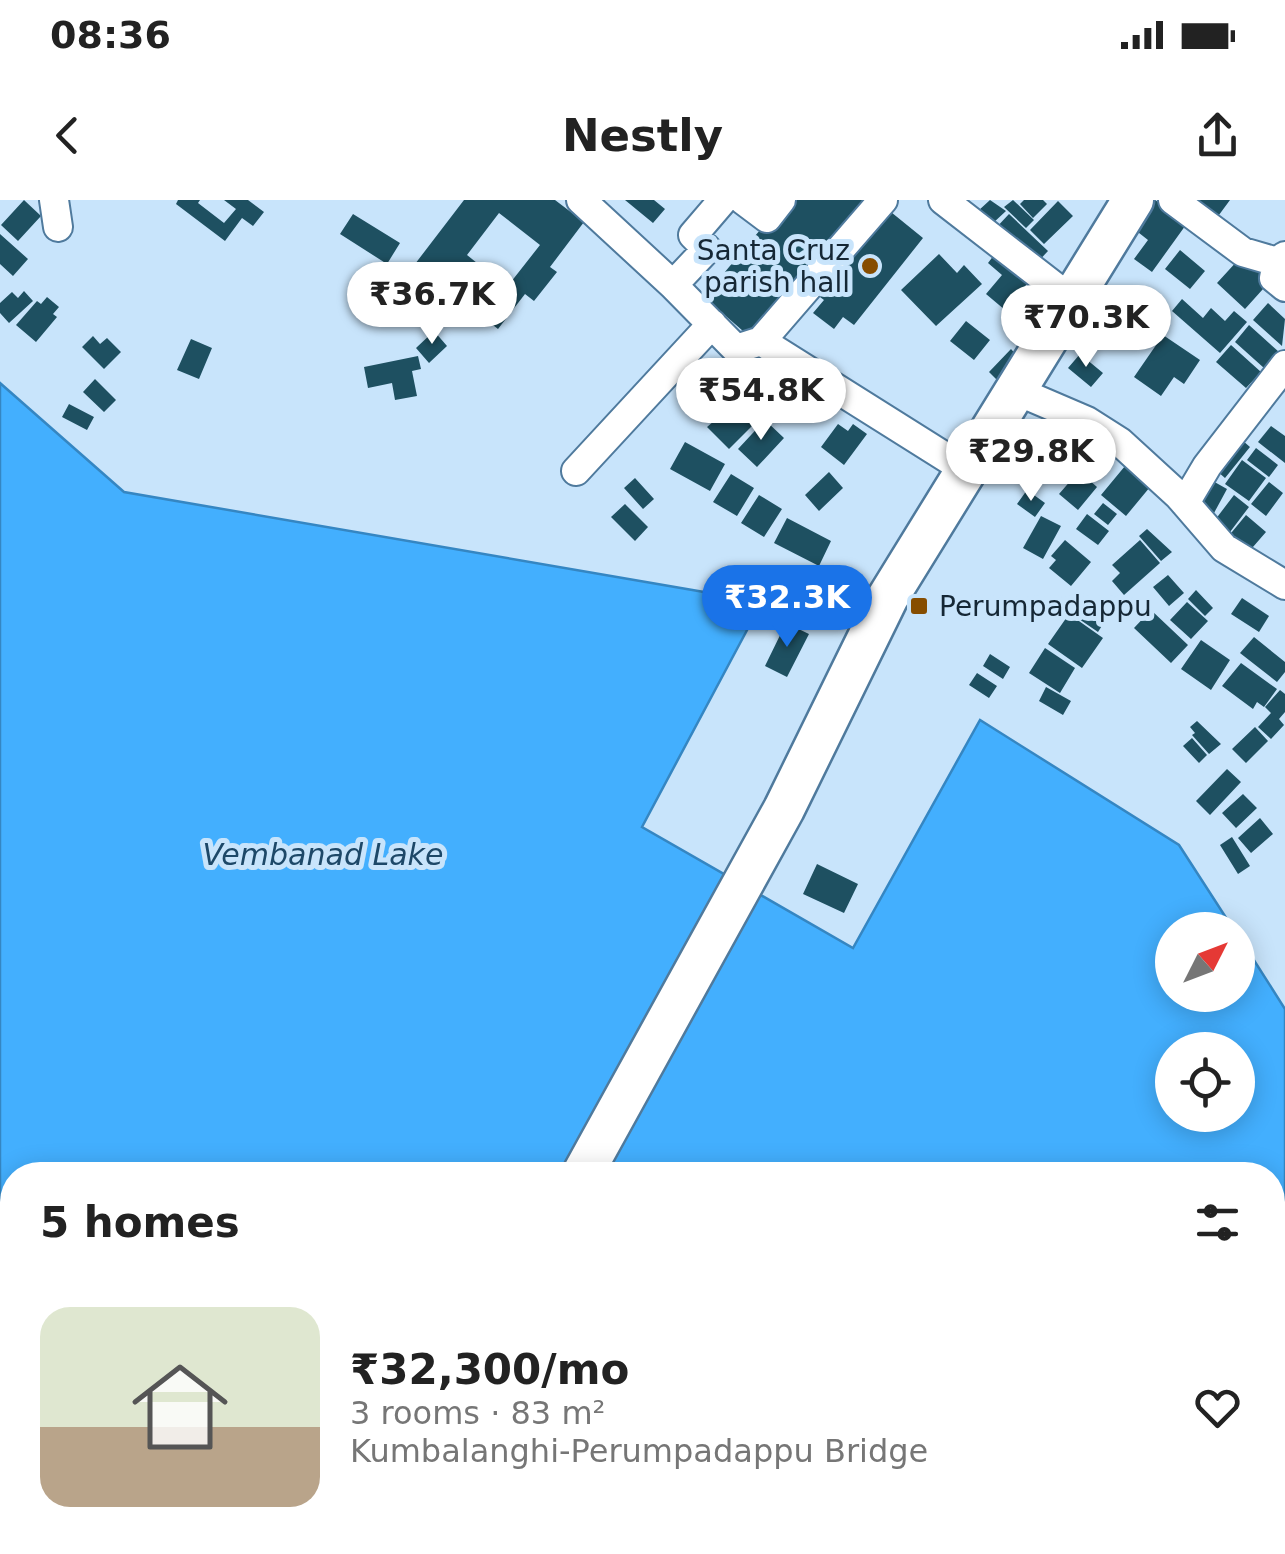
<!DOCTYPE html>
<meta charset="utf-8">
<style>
body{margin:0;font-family:"DejaVu Sans",sans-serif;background:#f2f2f2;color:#222;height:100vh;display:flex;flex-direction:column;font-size:38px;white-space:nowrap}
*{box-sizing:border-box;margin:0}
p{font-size:32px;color:#767676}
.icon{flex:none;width:55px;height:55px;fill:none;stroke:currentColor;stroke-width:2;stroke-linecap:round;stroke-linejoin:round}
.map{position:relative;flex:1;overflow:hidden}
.sheet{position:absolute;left:0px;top:962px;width:1285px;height:392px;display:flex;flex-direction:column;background:#fff;border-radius:40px 40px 0 0;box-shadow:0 5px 25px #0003}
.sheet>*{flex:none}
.needle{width:65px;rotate:48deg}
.fabs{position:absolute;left:1155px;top:712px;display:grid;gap:20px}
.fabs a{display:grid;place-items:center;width:100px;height:100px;border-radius:50%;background:#fff;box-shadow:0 5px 25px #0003;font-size:50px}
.price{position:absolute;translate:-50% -85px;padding:0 22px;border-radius:35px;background:#fff;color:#222;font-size:32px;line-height:65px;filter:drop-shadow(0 2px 5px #0008)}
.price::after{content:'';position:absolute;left:50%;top:60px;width:30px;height:22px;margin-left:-15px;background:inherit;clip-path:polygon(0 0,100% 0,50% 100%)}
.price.on{background:#1a73e8;color:#fff}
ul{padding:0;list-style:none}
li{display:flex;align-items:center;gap:30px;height:250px;padding:0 40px}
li+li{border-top:2px solid #e0e0e0}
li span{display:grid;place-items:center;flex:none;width:280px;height:200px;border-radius:30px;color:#555}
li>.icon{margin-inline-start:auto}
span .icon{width:120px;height:120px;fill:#fffc;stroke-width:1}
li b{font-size:42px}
h2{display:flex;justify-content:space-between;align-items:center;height:120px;padding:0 40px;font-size:42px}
.status{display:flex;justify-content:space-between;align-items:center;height:70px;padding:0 50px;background:#fff;direction:ltr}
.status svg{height:28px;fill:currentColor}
header{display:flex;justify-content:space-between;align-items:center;height:130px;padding:0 40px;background:#fff;font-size:45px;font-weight:600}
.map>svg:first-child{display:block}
.green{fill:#f9a9bb}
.water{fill:#43affe;stroke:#3586c2;stroke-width:2.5;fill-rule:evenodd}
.building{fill:#1e5061;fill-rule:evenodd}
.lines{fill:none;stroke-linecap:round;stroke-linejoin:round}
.minor-casing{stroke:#4f7a9d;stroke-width:32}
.secondary-casing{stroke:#4f7a9d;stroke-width:45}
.minor{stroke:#fff;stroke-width:28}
.secondary{stroke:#fff;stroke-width:40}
.poi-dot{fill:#864d00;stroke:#c8e4fb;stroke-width:4}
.labels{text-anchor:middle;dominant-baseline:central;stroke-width:10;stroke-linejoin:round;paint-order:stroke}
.poi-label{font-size:28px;fill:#152735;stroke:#c8e4fb;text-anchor:end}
.water-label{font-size:30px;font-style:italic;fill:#1d4868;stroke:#c8e4fb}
</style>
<div class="status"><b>08:36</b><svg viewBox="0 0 49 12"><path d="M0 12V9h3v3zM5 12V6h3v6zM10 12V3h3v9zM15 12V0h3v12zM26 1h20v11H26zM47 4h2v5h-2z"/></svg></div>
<header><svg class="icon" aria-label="back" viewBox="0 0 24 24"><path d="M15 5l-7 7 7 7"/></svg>Nestly<svg class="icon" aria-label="share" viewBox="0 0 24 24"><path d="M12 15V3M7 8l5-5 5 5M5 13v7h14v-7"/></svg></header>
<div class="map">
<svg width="1285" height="1354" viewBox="0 0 1285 1354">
<rect width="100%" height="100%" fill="#c8e4fb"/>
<!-- green -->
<path class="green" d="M 253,1342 L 413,1343 L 434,1354 L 247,1354 Z"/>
<!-- water -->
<path class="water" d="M 0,183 L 124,292 L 762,402 L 642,627 L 853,748 L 980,520 L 1179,645 L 1234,730 L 1172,730 L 1172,795 L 1238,795 L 1238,735 L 1285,809 L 1285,1354 L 455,1354 L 442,1343 L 1272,1342 L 1272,975 L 12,975 L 12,1342 L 213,1343 L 206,1354 L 0,1354 ZM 1172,850 L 1238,850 L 1238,915 L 1172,915 Z"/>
<!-- building -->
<path class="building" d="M 24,0 L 41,16 L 18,41 L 1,25 Z
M 178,0 L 200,0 L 198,3 L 224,23 L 236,9 L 224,0 L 248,0 L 264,12 L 253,26 L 242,18 L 225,41 L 176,4 Z
M 464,0 L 555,0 L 584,22 L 550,67 L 557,72 L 534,101 L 525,94 L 498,129 L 415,64 ZM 499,13 L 540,45 L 507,87 L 467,55 Z
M 625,0 L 654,0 L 665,9 L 653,23 Z
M 785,0 L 866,0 L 751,138 L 704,97 Z
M 990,0 L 1006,11 L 992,24 L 978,11 Z
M 1013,0 L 1034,20 L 1026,28 L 1004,7 Z
M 1024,0 L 1043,0 L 1047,4 L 1033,18 L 1020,4 Z
M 1155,0 L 1188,22 L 1152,72 L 1134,59 L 1148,40 L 1134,29 Z
M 1197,0 L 1230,0 L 1216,19 L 1195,3 Z
M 1058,1 L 1073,16 L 1044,44 L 1030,30 Z
M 886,8 L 923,38 L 854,125 L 843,117 L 834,129 L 813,113 L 824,100 L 816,94 Z
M 353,14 L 400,43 L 387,64 L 340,34 Z
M 1009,14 L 1048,51 L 1033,67 L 994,30 Z
M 0,34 L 28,59 L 13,76 L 0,64 Z
M 1180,50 L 1205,71 L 1190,89 L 1165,69 Z
M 997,51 L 1031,79 L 1005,110 L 986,94 L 1002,75 L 988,63 Z
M 939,54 L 957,73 L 964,65 L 982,84 L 936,126 L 901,90 Z
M 1239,59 L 1252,61 L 1272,79 L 1245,109 L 1217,83 Z
M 24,91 L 33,101 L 9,123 L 0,113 L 0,103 L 12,92 L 18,98 Z
M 1137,96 L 1154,108 L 1136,133 L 1119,121 Z
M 47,97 L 59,107 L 53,114 L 57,117 L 36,142 L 16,125 L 37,101 L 41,104 Z
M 1182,99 L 1203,118 L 1211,108 L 1225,121 L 1234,111 L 1247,122 L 1220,153 L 1172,111 Z
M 1268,103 L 1285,119 L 1282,146 L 1253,120 Z
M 966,121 L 990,140 L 974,160 L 950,141 Z
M 1249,125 L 1279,152 L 1264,168 L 1235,142 Z
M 434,131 L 447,146 L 429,163 L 416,148 Z
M 1163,135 L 1200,160 L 1184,184 L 1174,177 L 1161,196 L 1134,177 Z
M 93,136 L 100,144 L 107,138 L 121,152 L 104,169 L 82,147 Z
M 191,139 L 212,148 L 199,179 L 177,170 Z
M 1231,145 L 1261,172 L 1246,188 L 1216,162 Z
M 1011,149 L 1019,158 L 997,180 L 989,172 Z
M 1080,154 L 1103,173 L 1091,187 L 1068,168 Z
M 418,156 L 421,169 L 412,171 L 417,196 L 395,200 L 392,183 L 368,188 L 364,167 Z
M 95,179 L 116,200 L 104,212 L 83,192 Z
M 741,191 L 764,214 L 729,249 L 707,227 L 714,221 L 705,212 L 722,195 L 730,202 Z
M 69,204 L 94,217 L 87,230 L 62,217 Z
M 765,220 L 784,238 L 757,267 L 738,249 Z
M 838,224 L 848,231 L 853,224 L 867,234 L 844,265 L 821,247 Z
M 1271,226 L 1285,236 L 1285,263 L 1258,242 Z
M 1235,234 L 1250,247 L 1225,278 L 1210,265 Z
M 685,242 L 725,264 L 710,291 L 670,269 Z
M 1256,248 L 1278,265 L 1269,277 L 1247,260 Z
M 1242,260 L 1266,278 L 1249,301 L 1225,284 Z
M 1125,266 L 1150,287 L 1126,316 L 1101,295 Z
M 1079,271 L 1097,287 L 1078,310 L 1059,294 Z
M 829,272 L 843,288 L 819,311 L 805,295 Z
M 731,274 L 754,288 L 737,316 L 713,302 Z
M 635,278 L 654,299 L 643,309 L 624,288 Z
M 1211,280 L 1227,289 L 1214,313 L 1197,304 Z
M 1269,282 L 1283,293 L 1266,316 L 1251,304 Z
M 1027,290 L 1045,303 L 1035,317 L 1017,304 Z
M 759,295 L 782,309 L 764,337 L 741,323 Z
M 1234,295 L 1249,307 L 1230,332 L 1215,320 Z
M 1103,303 L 1117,314 L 1108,325 L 1094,314 Z
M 625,304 L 648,327 L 635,341 L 611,317 Z
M 1087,314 L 1109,331 L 1098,345 L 1076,329 Z
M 1246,315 L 1266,332 L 1246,355 L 1227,338 Z
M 1041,316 L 1061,326 L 1043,359 L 1023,348 Z
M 787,318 L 831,341 L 819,366 L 774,343 Z
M 1147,329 L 1172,352 L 1161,361 L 1139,336 Z
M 1065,340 L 1091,362 L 1071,386 L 1049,368 L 1056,360 L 1051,356 Z
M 1140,340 L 1160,363 L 1124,395 L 1112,381 L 1120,373 L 1112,365 Z
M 1168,375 L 1184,393 L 1169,406 L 1153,387 Z
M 1196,390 L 1213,408 L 1205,416 L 1188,399 Z
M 787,395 L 809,408 L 799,427 L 777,415 Z
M 1242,398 L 1269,416 L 1259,432 L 1231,414 Z
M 1187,402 L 1208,421 L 1191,439 L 1170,420 Z
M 1151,410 L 1188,445 L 1171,463 L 1134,428 Z
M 1084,411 L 1103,424 L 1098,432 L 1079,419 Z
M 1069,414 L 1103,438 L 1082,468 L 1048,444 Z
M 786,423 L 809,434 L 787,477 L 765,466 Z
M 1254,437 L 1285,462 L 1285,472 L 1277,482 L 1240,453 Z
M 1201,440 L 1230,460 L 1211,490 L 1181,469 Z
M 1045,448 L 1075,468 L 1060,493 L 1029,473 Z
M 990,454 L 1010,467 L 1003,479 L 983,466 Z
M 1241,463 L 1277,489 L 1264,507 L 1257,502 L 1253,509 L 1222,486 Z
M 977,473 L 997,486 L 989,498 L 969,485 Z
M 1046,487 L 1071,501 L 1063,515 L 1039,501 Z
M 1280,490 L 1285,494 L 1285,512 L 1279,519 L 1284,525 L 1271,539 L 1258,527 L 1271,513 L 1265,507 Z
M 1197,521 L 1221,544 L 1209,554 L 1192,535 L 1195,533 L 1190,527 Z
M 1255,527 L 1268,541 L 1246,563 L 1232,549 Z
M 1192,538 L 1207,555 L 1199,563 L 1183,546 Z
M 1227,569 L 1241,582 L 1210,615 L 1196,601 Z
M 1243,594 L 1257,608 L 1236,628 L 1222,613 Z
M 1260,618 L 1273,634 L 1251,653 L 1238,638 Z
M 1232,637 L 1250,666 L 1238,674 L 1220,645 Z
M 817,664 L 858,684 L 844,713 L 803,694 Z"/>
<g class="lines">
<!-- minor casing -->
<g class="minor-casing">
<path id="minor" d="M 54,0 L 58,27
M 581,0 L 673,85
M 723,0 L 693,35 L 707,49 L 673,85 L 736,149 L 761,141 L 966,270
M 743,0 L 767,18 L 781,0
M 943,0 L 1072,100
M 1173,0 L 1243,52 L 1277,62 L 1285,56
M 1277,62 L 1274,78 L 1285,87
M 761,141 L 883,0
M 1017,191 L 1087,221 L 1120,242 L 1179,296 L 1224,348 L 1285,385
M 576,271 L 712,124
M 1185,303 L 1207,266 L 1285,165"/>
</g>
<!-- secondary casing -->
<g class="secondary-casing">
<path id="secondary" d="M 582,975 L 784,609 L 888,397 L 1133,0
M 373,1354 L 379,1342"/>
</g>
<!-- minor -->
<use href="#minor" class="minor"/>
<!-- secondary -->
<use href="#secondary" class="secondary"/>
</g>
<!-- markers -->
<g class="poi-dot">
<circle cx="870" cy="66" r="10"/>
<rect x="909" y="396" width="20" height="20" rx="5"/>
</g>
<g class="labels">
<!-- poi labels -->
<g class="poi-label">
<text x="850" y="50">Santa Cruz<tspan x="850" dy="32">parish hall</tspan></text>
<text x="939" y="406" text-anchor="start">Perumpadappu</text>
</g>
<!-- water labels -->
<g class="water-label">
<text x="323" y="654">Vembanad Lake</text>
</g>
</g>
</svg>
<div class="fabs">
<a><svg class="needle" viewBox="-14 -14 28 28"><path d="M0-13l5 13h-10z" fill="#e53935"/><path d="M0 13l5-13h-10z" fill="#767676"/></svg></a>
<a><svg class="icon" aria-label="locate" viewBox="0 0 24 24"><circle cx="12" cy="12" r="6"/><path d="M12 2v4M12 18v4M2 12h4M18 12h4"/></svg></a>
</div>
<b class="price" style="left:432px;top:147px">₹36.7K</b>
<b class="price" style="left:1086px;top:170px">₹70.3K</b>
<b class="price" style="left:761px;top:243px">₹54.8K</b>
<b class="price" style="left:1031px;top:304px">₹29.8K</b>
<b class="price on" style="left:787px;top:450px">₹32.3K</b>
<section class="sheet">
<h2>5 homes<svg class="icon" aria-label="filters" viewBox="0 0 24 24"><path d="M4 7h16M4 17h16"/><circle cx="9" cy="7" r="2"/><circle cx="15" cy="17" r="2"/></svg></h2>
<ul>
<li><span style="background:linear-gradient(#dfe7d0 60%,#b9a48a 0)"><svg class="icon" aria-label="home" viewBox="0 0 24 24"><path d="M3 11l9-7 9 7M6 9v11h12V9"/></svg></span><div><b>₹32,300/mo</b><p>3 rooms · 83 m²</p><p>Kumbalanghi-Perumpadappu Bridge</p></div><svg class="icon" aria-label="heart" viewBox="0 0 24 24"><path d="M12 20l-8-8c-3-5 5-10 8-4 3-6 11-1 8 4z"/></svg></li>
</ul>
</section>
</div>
